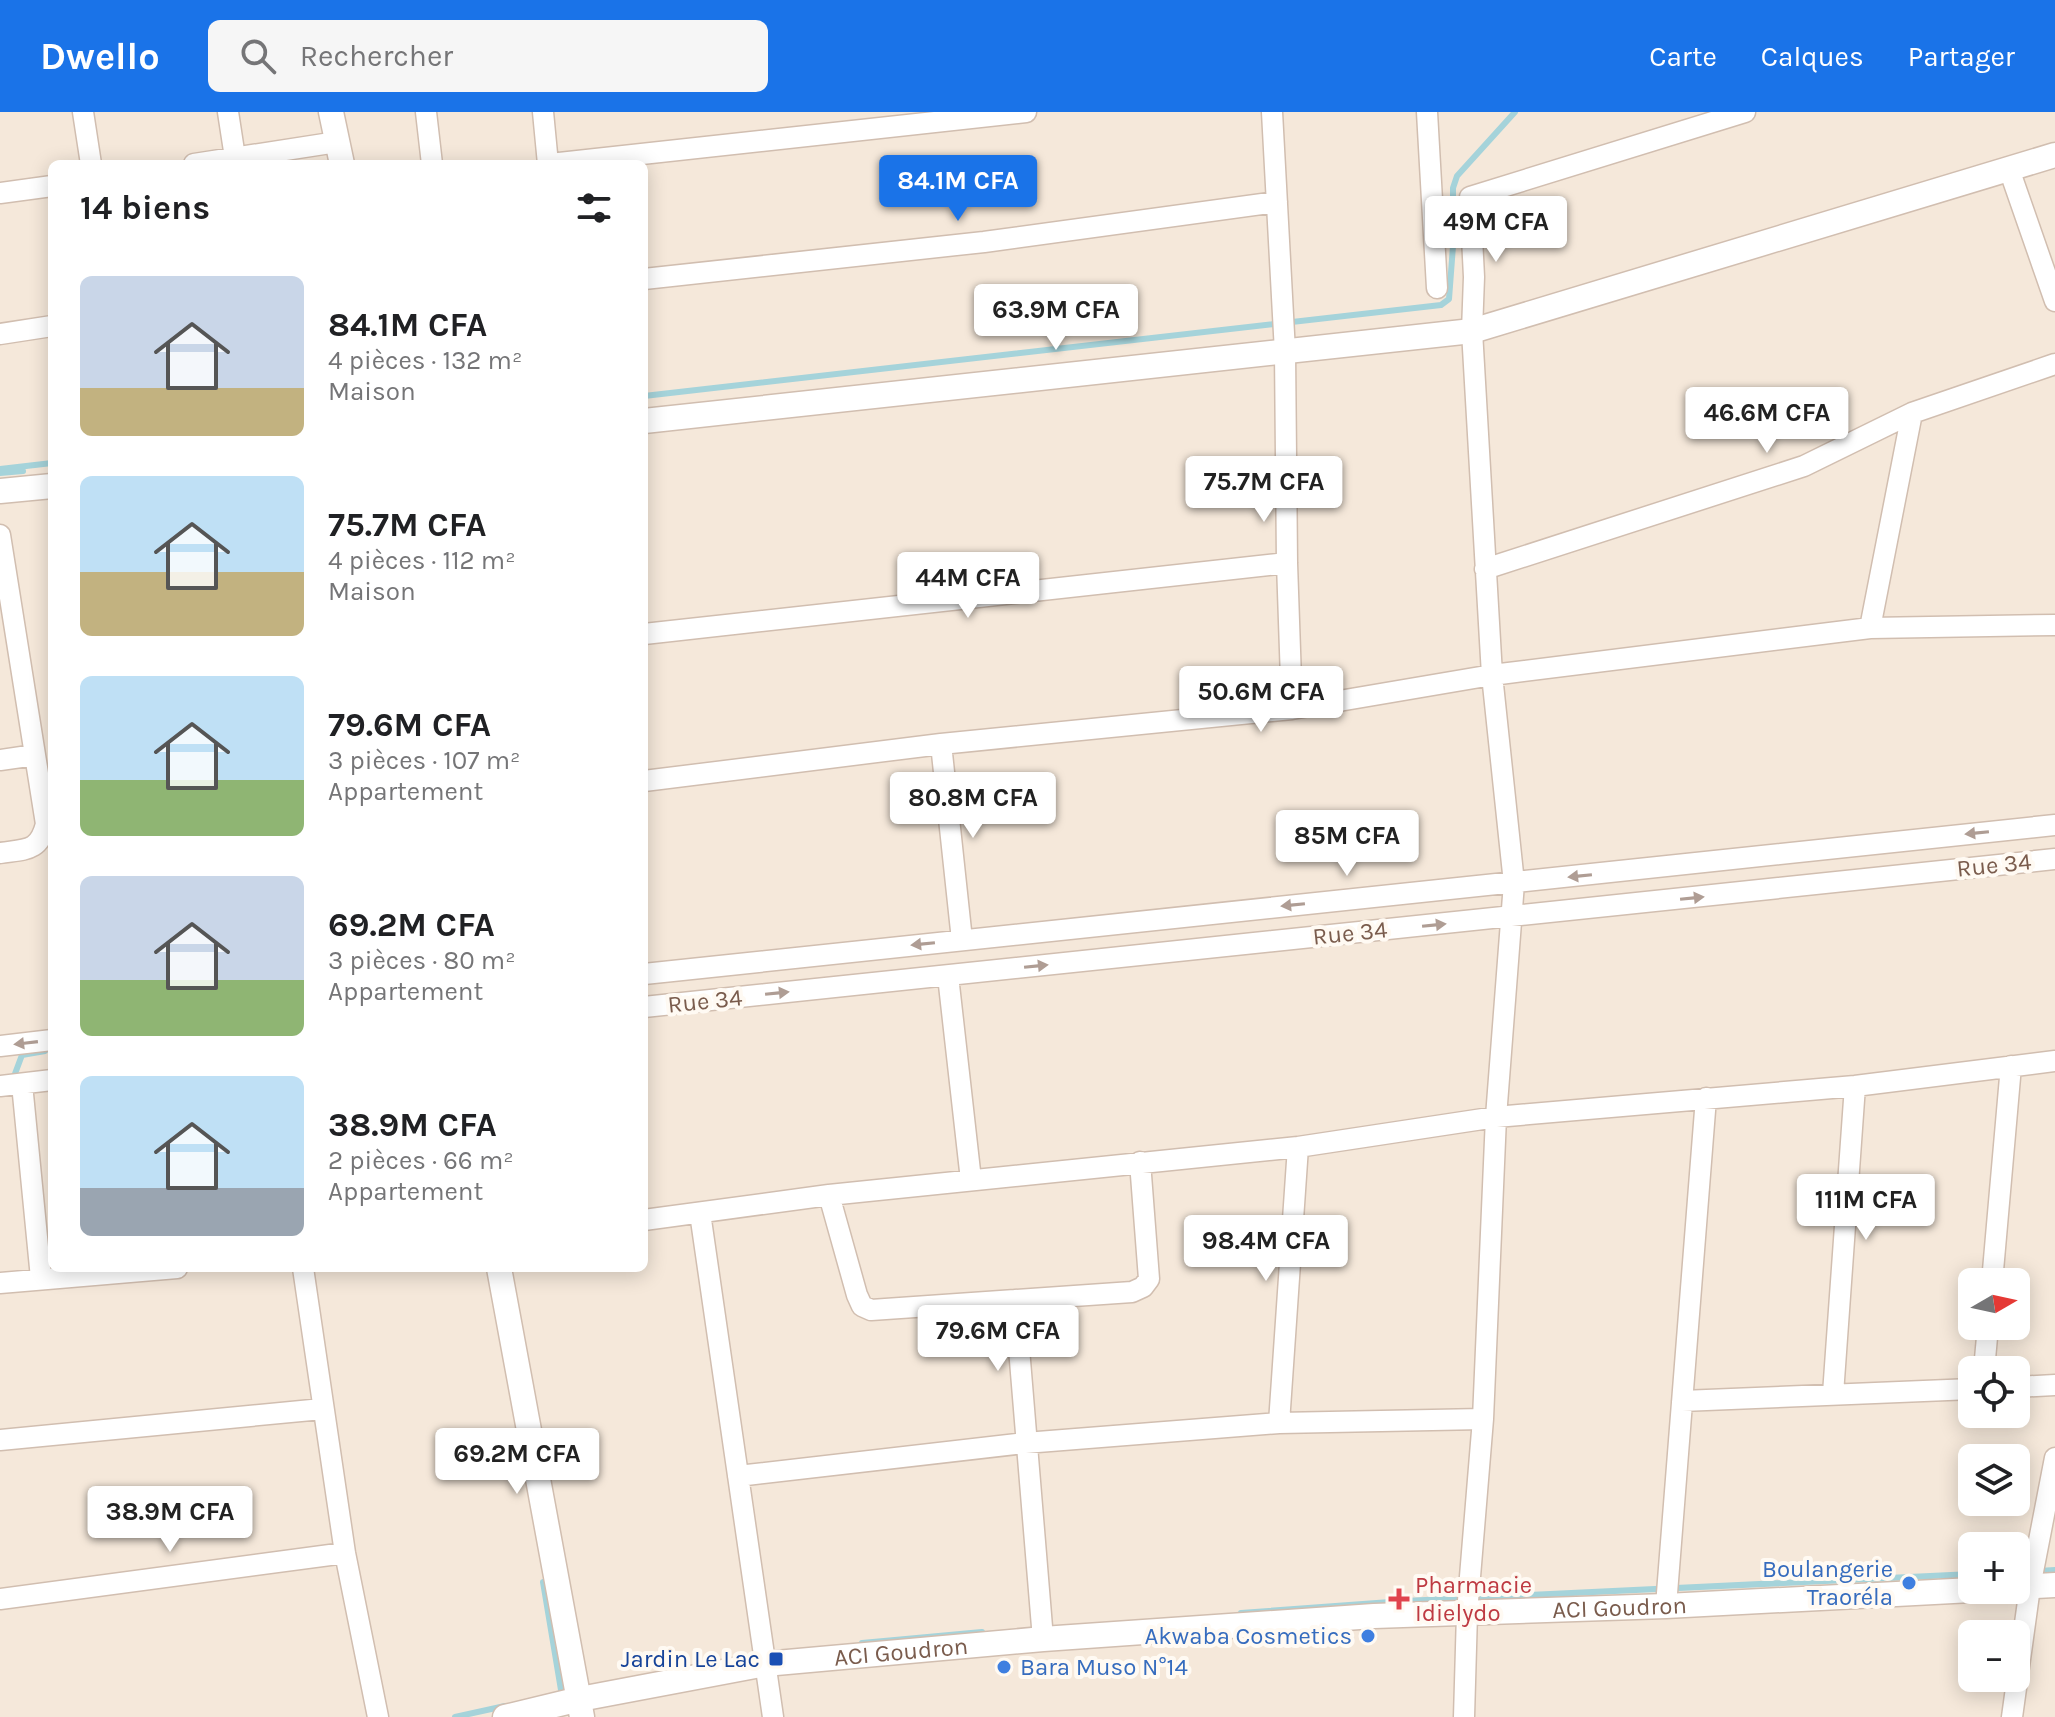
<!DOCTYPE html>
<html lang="fr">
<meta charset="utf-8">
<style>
body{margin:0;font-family:Karla,sans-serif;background:#f6f6f6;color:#202124;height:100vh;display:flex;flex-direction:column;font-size:30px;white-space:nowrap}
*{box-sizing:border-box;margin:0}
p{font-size:26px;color:#757577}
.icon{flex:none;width:44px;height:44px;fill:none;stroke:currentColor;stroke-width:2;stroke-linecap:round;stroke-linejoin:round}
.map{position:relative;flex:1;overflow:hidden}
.drawer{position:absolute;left:48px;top:48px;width:600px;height:1112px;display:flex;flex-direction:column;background:#fff;border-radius:12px;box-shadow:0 4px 20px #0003}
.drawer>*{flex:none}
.needle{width:52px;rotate:81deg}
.controls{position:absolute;left:1958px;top:1156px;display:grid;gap:16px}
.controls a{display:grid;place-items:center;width:72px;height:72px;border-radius:12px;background:#fff;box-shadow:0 4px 20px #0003;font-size:40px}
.price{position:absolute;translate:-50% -68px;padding:0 18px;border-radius:8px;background:#fff;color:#222;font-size:26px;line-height:52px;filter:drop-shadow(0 2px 4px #0008)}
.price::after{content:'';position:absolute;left:50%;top:48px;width:24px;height:18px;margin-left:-12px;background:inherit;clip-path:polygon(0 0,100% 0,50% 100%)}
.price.active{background:#1a73e8;color:#fff}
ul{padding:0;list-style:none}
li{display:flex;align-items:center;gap:24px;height:200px;padding:0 32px}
li span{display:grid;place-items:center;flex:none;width:224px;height:160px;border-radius:12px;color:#555}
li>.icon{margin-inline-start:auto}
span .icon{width:96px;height:96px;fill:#fffc;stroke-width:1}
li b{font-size:34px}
h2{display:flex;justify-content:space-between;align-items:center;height:96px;padding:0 32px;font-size:34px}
header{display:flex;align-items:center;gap:48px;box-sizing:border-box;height:112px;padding:0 40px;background:#1a73e8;color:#fff}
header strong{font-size:38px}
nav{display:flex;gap:44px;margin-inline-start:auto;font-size:28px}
.search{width:560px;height:72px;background:#f6f6f6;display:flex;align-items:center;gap:20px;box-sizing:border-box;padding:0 28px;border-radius:12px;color:#757577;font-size:30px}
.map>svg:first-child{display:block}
.residential{fill:#f5e8da;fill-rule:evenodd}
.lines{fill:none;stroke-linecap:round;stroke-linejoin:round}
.stream{stroke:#a5d3da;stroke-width:6}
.minor-casing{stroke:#d1beb0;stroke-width:23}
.tertiary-casing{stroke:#d1beb0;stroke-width:27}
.minor{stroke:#fff;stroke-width:20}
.tertiary{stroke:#fff;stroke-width:24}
.oneway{fill:#af9d94}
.shop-dot{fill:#3f7fe0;stroke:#fffaf3;stroke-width:3}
.health-dot{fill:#e0444e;stroke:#fffaf3;stroke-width:3}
.transit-dot{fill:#1a4fb4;stroke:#fffaf3;stroke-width:3}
.labels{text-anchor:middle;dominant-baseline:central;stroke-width:8;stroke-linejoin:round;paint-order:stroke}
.street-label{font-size:24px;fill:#7a5c4d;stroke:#fffaf3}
.shop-label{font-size:24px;fill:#366cbe;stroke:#fffaf3;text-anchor:end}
.health-label{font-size:24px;fill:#be3a42;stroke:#fffaf3;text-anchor:start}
.transit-label{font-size:24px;fill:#164399;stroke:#fffaf3;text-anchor:end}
</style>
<header>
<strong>Dwello</strong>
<div class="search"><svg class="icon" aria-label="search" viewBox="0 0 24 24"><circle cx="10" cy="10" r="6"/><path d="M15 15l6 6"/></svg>Rechercher</div>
<nav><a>Carte</a><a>Calques</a><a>Partager</a></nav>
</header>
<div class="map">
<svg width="2055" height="1605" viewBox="0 0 2055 1605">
<rect width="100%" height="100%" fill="#fdf6ec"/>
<!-- residential -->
<path class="residential" d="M 0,0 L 2055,0 L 2055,1605 L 0,1605 ZM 52,52 L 644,52 L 644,1156 L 52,1156 ZM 1972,1170 L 2016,1170 L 2016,1214 L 1972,1214 ZM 1972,1258 L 2016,1258 L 2016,1302 L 1972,1302 ZM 1972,1346 L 2016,1346 L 2016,1390 L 1972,1390 ZM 1972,1434 L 2016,1434 L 2016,1478 L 1972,1478 ZM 1972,1522 L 2016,1522 L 2016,1566 L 1972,1566 Z"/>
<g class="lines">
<!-- stream -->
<path class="stream" d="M 644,284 L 1441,193 L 1449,187 L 1453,134 L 1453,76 L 1457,64 L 1515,0
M 0,357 L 52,351
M 0,361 L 23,359
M 13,967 L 22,943 L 45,939
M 2039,1459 L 2055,1458
M 543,1470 L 562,1584
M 1241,1501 L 1404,1489 L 1972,1462
M 862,1531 L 982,1520
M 455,1605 L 505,1594"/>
<!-- minor casing -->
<g class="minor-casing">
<path id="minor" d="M 83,0 L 91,52
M 228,0 L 236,52
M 426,0 L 432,52
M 543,0 L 548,52
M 1272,0 L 1285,240 L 1287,451 L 1292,597
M 1427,0 L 1437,176
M 194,52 L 337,30
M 550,52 L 1026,0
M 2009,57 L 2055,189
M 0,81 L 52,74
M 644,167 L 984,130 L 1277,90
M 0,222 L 52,214
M 0,423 L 46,712 C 39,740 26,737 0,741
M 1485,457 L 1804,354 L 1912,301 L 2055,252
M 1870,516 L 1912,301
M 644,522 L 1287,451
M 941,632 L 962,828
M 0,648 L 35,643
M 644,669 L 941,632 L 1292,597 L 1492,563 L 1870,516 L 2055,513
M 644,862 L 2055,713
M 948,864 L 971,1068
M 644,895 L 2055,747
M 0,934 L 52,928
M 22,972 L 41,1166
M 0,974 L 52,968
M 829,1083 L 857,1183 L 862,1194 L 871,1198 L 1132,1180 L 1143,1175 L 1149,1167 L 1140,1050
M 700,1101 L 773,1605
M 644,1108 L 829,1083 L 1298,1035 L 1496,1005 L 1855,974 L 2055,949
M 303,1156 L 345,1441 L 378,1605
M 1992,1170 L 2011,954
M 0,1171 L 177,1156
M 1015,1188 L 1043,1527
M 1984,1258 L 1988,1214
M 2016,1275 L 2055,1273
M 1833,1282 L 1855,974
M 1682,1289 L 1972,1277
M 1279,1311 L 1298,1035
M 0,1328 L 322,1297
M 738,1364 L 1025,1331 L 1279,1311 L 1483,1307
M 0,1487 L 345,1441
M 1666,1494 L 1706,986
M 1464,1605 L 1467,1501 L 1483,1307 L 1496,1005 L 1514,771 L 1492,563 L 1472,219 L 1474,165 L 1470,85 L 1745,0
M 2012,1605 L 2030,1475 L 2055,1346"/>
</g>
<!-- tertiary casing -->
<g class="tertiary-casing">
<g id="tertiary">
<path d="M 331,0 L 342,52"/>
<path d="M 644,309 L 1472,219 L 2055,43"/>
<path d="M 0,379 L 52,374"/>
<path d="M 499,1156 L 582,1605"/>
<path d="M 2016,1475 L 2055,1473"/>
<path id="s1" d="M 505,1605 L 580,1587 L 765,1552 L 1043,1527 L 1374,1504 L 1666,1494 L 1972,1478"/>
</g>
</g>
<!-- minor -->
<use href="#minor" class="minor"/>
<!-- tertiary -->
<use href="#tertiary" class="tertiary"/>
</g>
<!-- one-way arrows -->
<defs><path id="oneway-solid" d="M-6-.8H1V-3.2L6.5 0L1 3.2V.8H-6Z" transform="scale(2)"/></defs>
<g class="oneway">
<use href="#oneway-solid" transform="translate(1977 721) rotate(174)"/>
<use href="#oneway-solid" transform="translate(1580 764) rotate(174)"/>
<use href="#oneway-solid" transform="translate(1692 786) rotate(-6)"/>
<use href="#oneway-solid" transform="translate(1293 793) rotate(174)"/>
<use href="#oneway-solid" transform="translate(1434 813) rotate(-6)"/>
<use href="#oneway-solid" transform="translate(923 832) rotate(174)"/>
<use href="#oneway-solid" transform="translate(1036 854) rotate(-6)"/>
<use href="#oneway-solid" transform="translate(777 881) rotate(-6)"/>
<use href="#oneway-solid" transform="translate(26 931) rotate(173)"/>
</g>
<!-- markers -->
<g class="shop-dot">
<circle cx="1909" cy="1471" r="8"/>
<circle cx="1368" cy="1524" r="8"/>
<circle cx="1004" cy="1555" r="8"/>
</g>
<path class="health-dot" d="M1395 1475h8v8h8v8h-8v8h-8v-8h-8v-8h8z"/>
<rect class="transit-dot" x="768" y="1539" width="16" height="16" rx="4"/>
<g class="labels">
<!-- street labels -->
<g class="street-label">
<text transform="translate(1994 753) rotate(-6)">Rue 34</text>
<text transform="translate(1350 821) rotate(-6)">Rue 34</text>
<text transform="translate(705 889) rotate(-6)">Rue 34</text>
<text stroke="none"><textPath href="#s1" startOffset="1122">ACI Goudron</textPath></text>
<text stroke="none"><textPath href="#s1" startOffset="402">ACI Goudron</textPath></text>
</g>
<!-- shop labels -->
<g class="shop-label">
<text x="1893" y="1457">Boulangerie<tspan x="1893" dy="28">Traoréla</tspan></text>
<text x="1352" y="1524">Akwaba Cosmetics</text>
<text x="1020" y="1555" text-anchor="start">Bara Muso N°14</text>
</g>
<!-- health labels -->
<g class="health-label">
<text x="1415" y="1473">Pharmacie<tspan x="1415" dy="28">Idielydo</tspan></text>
</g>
<!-- transit labels -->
<g class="transit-label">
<text x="760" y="1547">Jardin Le Lac</text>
</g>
</g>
</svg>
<div class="controls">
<a><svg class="needle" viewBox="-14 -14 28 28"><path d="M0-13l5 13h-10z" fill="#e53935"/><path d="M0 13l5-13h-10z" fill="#757577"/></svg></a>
<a><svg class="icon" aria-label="locate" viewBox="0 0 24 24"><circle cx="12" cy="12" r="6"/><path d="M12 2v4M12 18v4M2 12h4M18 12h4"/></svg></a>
<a><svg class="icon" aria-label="layers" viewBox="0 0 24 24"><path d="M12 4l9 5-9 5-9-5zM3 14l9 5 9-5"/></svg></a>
<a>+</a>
<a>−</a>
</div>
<b class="price active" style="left:958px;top:111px">84.1M CFA</b>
<b class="price" style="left:1496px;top:152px">49M CFA</b>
<b class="price" style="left:1056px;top:240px">63.9M CFA</b>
<b class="price" style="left:1767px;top:343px">46.6M CFA</b>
<b class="price" style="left:1264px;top:412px">75.7M CFA</b>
<b class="price" style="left:968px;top:508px">44M CFA</b>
<b class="price" style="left:1261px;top:622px">50.6M CFA</b>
<b class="price" style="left:973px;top:728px">80.8M CFA</b>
<b class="price" style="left:1347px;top:766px">85M CFA</b>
<b class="price" style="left:1866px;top:1130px">111M CFA</b>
<b class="price" style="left:1266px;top:1171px">98.4M CFA</b>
<b class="price" style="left:998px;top:1261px">79.6M CFA</b>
<b class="price" style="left:517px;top:1384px">69.2M CFA</b>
<b class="price" style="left:170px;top:1442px">38.9M CFA</b>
<section class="drawer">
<h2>14 biens<svg class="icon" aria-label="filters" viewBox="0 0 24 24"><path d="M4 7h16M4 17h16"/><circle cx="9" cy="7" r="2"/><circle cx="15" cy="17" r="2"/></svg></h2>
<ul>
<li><span style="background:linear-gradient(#c9d6e8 70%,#c2b280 0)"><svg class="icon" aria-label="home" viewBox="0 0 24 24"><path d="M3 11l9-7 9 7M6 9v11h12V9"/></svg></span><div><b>84.1M CFA</b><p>4 pièces · 132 m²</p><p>Maison</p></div></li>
<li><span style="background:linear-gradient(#bfe0f5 60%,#c2b280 0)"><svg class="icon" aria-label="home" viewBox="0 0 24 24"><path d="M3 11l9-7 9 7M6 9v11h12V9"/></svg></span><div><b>75.7M CFA</b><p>4 pièces · 112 m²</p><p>Maison</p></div></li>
<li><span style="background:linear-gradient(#bfe0f5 65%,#8fb573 0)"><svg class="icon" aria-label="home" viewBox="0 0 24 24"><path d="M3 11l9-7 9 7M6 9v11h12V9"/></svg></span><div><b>79.6M CFA</b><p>3 pièces · 107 m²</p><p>Appartement</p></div></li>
<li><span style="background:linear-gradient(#c9d6e8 65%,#8fb573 0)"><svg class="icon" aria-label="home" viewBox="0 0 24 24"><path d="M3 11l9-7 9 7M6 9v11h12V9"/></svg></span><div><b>69.2M CFA</b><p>3 pièces · 80 m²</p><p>Appartement</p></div></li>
<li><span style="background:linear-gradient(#bfe0f5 70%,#9aa5b1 0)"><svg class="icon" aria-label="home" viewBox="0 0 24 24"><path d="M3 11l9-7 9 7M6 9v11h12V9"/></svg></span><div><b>38.9M CFA</b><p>2 pièces · 66 m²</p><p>Appartement</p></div></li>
</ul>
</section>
</div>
